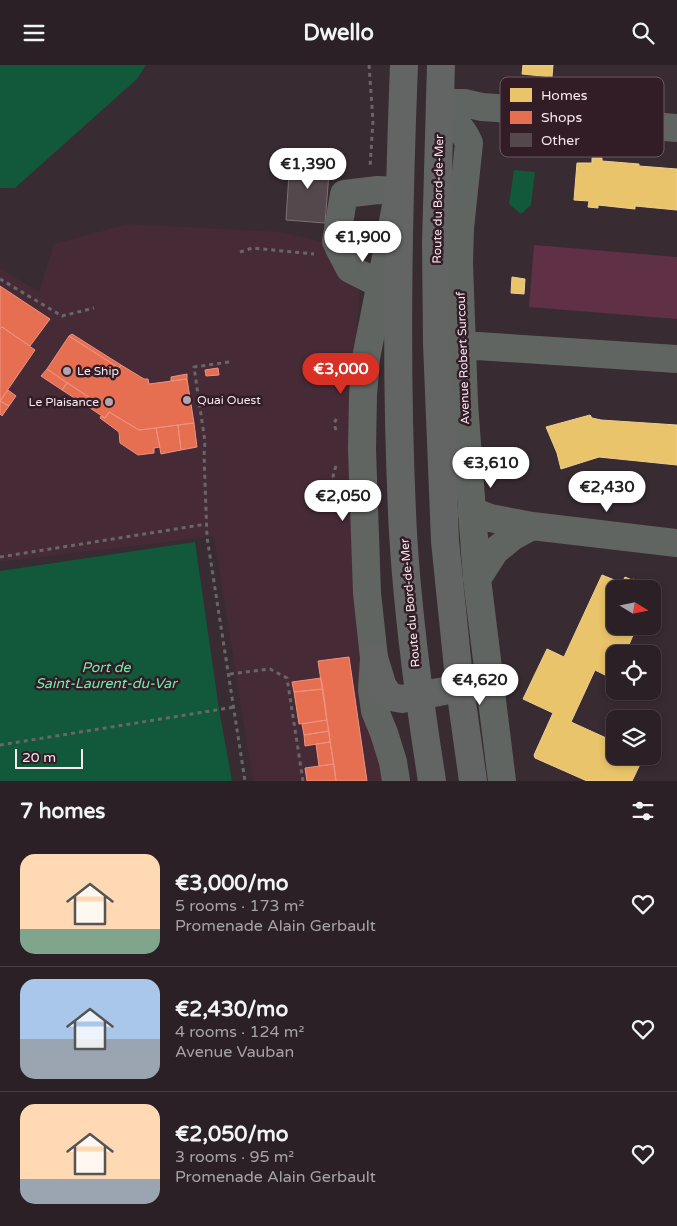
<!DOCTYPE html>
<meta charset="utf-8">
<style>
body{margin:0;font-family:"Varela Round",sans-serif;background:#362d32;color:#f1f3f6;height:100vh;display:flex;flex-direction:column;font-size:19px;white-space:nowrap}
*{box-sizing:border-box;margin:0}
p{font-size:16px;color:#a5a3a7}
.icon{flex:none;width:28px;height:28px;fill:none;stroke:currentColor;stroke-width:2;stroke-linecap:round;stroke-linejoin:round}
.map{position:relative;height:716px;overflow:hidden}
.details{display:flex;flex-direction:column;background:#2a2025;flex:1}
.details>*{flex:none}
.needle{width:32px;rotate:100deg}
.fabs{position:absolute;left:606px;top:515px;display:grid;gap:10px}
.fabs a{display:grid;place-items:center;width:55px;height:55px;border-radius:10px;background:#2a2025;box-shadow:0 2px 8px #0003,0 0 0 1px #463e42;font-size:25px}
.scale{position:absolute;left:15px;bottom:12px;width:68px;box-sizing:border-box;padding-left:5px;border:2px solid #f7e7ee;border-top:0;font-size:14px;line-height:18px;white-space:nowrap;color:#f7e7ee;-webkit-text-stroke:4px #321c26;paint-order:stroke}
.price{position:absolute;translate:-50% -42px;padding:0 11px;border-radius:18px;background:#fff;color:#222;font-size:16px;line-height:32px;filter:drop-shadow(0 1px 2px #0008)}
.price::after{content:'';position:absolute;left:50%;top:30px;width:15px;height:11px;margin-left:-8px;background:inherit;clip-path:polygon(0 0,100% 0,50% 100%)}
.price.on{background:#d93025;color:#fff}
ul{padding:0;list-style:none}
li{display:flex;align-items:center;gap:15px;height:125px;padding:0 20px}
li+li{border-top:1px solid #463e42}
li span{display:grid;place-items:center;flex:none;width:140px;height:100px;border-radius:15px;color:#555}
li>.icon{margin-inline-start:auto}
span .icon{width:60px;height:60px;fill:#fffc;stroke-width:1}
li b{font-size:21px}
h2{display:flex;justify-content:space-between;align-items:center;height:60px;padding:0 20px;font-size:21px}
header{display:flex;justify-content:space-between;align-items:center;height:65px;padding:0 20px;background:#2a2025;font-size:22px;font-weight:700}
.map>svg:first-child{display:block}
.built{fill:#462b37}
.green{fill:#603047}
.water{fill:#12583a}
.homes{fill:#e9c46a;stroke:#edce92}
.shops{fill:#e76f51;stroke:#ec9380}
.building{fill:#54484d;stroke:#7c7076}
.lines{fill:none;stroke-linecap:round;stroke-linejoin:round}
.path{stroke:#686767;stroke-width:3;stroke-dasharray:4 4;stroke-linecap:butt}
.minor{stroke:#606561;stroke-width:28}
.major{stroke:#626563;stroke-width:28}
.poi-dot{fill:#b4a5ac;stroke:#321c26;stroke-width:2}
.labels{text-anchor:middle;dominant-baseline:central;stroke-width:5;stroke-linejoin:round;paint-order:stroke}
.street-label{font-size:12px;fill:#f7e7ee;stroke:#321c26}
.poi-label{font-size:12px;fill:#f7e7ee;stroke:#321c26;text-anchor:start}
.water-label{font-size:14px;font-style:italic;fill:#70ecaf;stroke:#321c26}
.key{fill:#321c26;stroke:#6d5962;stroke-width:1}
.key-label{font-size:14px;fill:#f7e7ee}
</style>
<header><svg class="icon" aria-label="menu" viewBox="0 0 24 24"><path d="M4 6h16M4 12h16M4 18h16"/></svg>Dwello<svg class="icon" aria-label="search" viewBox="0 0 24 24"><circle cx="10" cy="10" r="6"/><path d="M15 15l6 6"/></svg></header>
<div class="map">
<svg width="677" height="716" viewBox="0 0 677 716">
<rect width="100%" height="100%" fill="#382b31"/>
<!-- built -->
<path class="built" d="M 128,159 L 279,167 L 347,182 L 361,204 L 353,318 L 362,494 L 403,716 L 253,716 L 214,471 L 0,497 L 0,203 L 39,227 L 54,179 Z"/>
<!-- green -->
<path class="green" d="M 534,180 L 677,192 L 677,254 L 529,242 Z"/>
<!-- water -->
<path class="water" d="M 0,0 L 146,0 L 137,14 L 15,123 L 0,123 Z
M 514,105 L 535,107 L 531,140 L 521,149 L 509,139 Z
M 195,477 L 219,644 L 232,716 L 0,716 L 0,506 Z"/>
<!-- homes -->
<path class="homes" d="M 523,0 L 553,0 L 552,12 L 522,9 Z
M 592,93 L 602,93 L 602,96 L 639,99 L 639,101 L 677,104 L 677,145 L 635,141 L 635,144 L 598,140 L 598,143 L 588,142 L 589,136 L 574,135 L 577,98 L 592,98 Z
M 512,212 L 525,214 L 524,229 L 511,228 Z
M 590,350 L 592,353 L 601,355 L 677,360 L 677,400 L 599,392 L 561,404 L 557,388 L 546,362 Z
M 602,510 L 622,518 L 625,512 L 632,515 L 633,514 L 655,524 L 652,529 L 652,524 L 615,524 L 615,561 L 637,561 L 625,589 L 615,589 L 615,609 L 613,614 L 595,605 L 571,657 L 615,677 L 615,691 L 644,691 L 632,716 L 587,716 L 535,693 L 534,690 L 553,648 L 523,634 L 547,584 L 564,592 Z"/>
<!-- shops -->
<path class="shops" d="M 0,221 L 50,254 L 30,281 L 2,262 L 0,264 Z
M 2,262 L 35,285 L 0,336 L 0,264 Z
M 72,269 L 121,300 L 119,303 L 69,271 Z
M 69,271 L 119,303 L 121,300 L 144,314 L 148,314 L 149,319 L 187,314 L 194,358 L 139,365 L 109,347 L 105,353 L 87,341 L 92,334 L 47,304 Z
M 218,303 L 219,310 L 206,311 L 205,305 Z
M 47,304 L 67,318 L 62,325 L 41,311 Z
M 187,309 L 187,314 L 171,316 L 171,312 Z
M 67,318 L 92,334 L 87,341 L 62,325 Z
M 8,325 L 16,331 L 9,341 L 0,336 Z
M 0,336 L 9,341 L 2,351 L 0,349 Z
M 109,347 L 139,365 L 156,363 L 160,382 L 154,383 L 154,388 L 138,390 L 120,378 L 119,367 L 100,353 L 101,351 L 105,353 Z
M 194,358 L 197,382 L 181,385 L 178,360 Z
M 178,360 L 181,385 L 161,389 L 156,363 Z
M 349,592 L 367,716 L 336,716 L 318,596 Z
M 321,613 L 323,624 L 294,627 L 292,617 Z
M 323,624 L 327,655 L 299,659 L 294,627 Z
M 327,655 L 329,666 L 304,670 L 302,659 Z
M 329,666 L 330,677 L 305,681 L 304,670 Z
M 330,677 L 334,699 L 319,701 L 316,679 Z
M 334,699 L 336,716 L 307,716 L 305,703 Z"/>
<!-- building -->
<path class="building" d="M 290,93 L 330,96 L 325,158 L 286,155 Z"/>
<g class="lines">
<!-- path -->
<path class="path" d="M 369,0 L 373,56 L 370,102
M 240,187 L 252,183 L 314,189
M 0,214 L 62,251 L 94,243
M 229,297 L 194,302 L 205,377 L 204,390 L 207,472 L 245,716
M 336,365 L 334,359 L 337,352
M 336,401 L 333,411 L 338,420
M 0,492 L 207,459
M 230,609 L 270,604 L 287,613 L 303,716
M 0,680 L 235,642"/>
<!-- minor -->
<path class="minor" d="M 380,219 L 350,204 L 339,183 L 336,176 L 344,129 L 378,125 L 399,126 L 366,293 L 363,330 L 362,384 L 367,528 L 374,593 L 372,625 L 375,646 L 384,668 L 393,697 L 396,716
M 462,280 L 677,294
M 471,446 L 490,453 L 532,461 L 677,478
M 477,514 L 495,486 L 512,472 L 532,461
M 502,716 L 477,514 L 464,338 L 459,198 L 460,163 L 469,78 C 464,67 460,60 448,56 L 440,42 L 452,38 L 464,38 L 482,42 L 524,45 L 556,53 L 677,63"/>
<!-- major -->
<path class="major" d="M 404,0 C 398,156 395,312 403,468 C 408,551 419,634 432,716
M 441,0 L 436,178 L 437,278 L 445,476 L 460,623 L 473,716
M 374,593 L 383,622 L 391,632 L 402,634 L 460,623"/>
</g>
<!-- markers -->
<g class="poi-dot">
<circle cx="67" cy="306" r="5"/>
<circle cx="187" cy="335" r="5"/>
<circle cx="109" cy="337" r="5"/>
</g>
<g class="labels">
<!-- street labels -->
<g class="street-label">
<text transform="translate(438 134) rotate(-89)">Route du Bord-de-Mer</text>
<text transform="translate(463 293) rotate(-92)">Avenue Robert Surcouf</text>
<text transform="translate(410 538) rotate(-95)">Route du Bord-de-Mer</text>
</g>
<!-- poi labels -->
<g class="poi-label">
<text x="77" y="306">Le Ship</text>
<text x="197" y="335">Quai Ouest</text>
<text x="99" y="337" text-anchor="end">Le Plaisance</text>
</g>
<!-- water labels -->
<g class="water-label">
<text x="106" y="602">Port de<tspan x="106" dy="16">Saint-Laurent-du-Var</tspan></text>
</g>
</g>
<!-- legend -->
<rect x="500" y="12" width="164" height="80" rx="8" class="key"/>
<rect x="510" y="23" width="22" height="14" fill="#e9c46a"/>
<rect x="510" y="46" width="22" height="13" fill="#e76f51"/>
<rect x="510" y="68" width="22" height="14" fill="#54484d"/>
<g class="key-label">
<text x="541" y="35">Homes</text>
<text x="541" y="57">Shops</text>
<text x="541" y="80">Other</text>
</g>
</svg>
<div class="fabs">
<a><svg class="needle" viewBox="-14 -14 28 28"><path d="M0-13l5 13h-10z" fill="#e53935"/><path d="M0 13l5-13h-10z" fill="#a5a3a7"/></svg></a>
<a><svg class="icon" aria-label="locate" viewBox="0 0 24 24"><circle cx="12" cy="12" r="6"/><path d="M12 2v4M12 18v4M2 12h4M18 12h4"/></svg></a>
<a><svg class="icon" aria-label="layers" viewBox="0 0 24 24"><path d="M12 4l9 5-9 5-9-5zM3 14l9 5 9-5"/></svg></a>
</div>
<div class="scale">20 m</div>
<b class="price" style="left:308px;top:125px">€1,390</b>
<b class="price" style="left:363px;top:198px">€1,900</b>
<b class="price on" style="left:341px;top:330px">€3,000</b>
<b class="price" style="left:491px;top:424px">€3,610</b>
<b class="price" style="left:607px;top:448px">€2,430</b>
<b class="price" style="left:343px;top:457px">€2,050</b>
<b class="price" style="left:480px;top:641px">€4,620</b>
</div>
<section class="details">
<h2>7 homes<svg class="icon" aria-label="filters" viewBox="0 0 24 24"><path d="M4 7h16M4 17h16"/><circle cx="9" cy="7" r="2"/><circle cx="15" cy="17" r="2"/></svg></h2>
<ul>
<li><span style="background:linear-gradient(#ffd9b3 75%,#7fa58c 0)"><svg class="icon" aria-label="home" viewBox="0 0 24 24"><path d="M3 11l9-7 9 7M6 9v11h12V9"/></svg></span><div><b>€3,000/mo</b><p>5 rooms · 173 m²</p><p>Promenade Alain Gerbault</p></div><svg class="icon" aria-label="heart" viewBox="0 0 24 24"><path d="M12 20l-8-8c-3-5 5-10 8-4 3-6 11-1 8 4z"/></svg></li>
<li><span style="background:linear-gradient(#a9c7e8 60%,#9aa5b1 0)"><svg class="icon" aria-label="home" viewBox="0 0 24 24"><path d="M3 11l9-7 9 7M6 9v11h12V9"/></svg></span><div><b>€2,430/mo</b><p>4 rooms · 124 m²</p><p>Avenue Vauban</p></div><svg class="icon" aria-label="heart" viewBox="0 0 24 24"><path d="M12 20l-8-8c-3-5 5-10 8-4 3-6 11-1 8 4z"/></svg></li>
<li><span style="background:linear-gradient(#ffd9b3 75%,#9aa5b1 0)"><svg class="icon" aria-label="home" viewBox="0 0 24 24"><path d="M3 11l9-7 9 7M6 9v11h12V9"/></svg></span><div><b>€2,050/mo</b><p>3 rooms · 95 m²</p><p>Promenade Alain Gerbault</p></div><svg class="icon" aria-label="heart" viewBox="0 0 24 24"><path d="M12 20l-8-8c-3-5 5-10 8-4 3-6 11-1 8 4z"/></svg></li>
</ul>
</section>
